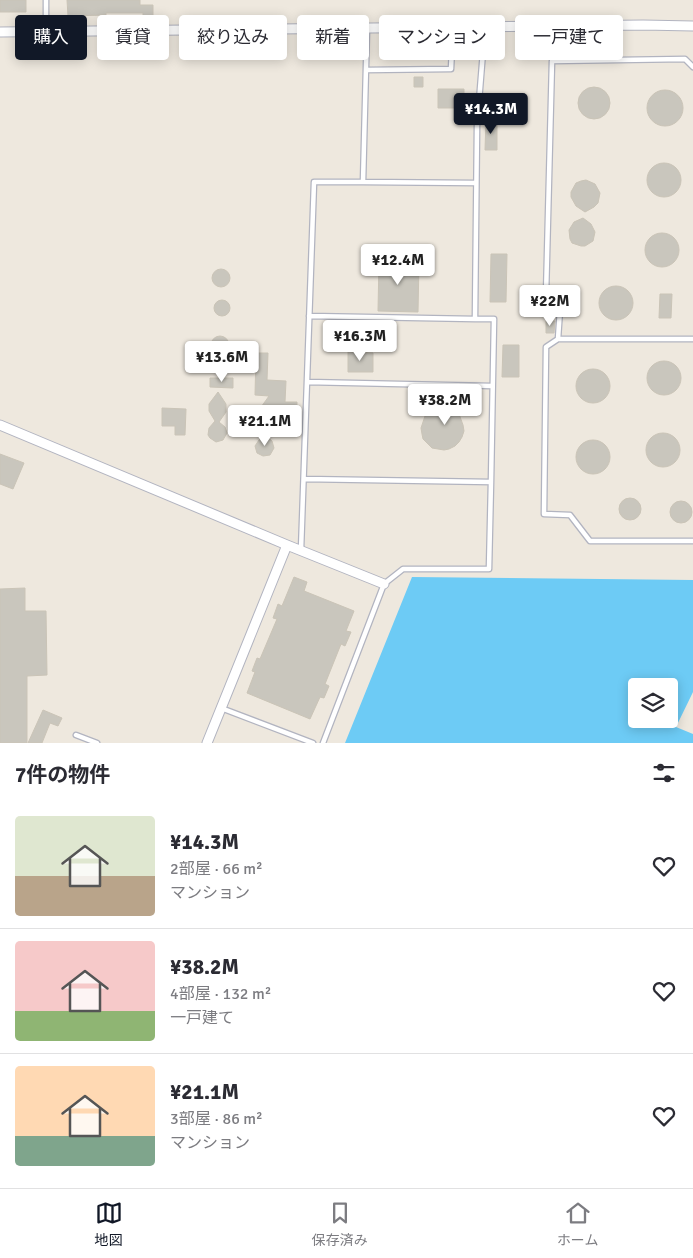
<!DOCTYPE html>
<html lang="ja">
<meta charset="utf-8">
<style>
body{margin:0;font-family:Signika,"Noto Sans JP",sans-serif;background:#f7f7f7;color:#2b2b33;height:100vh;display:flex;flex-direction:column;font-size:19px;white-space:nowrap}
*{box-sizing:border-box;margin:0}
p{font-size:16px;color:#7c7c81}
.icon{flex:none;width:28px;height:28px;fill:none;stroke:currentColor;stroke-width:2;stroke-linecap:round;stroke-linejoin:round}
.map{position:relative;height:743px;overflow:hidden}
.panel{display:flex;flex-direction:column;background:#fff;flex:1}
.panel>*{flex:none}
.guide{position:absolute;left:15px;top:15px;width:664px;height:45px;display:flex;gap:10px}
.controls{position:absolute;left:628px;top:678px;display:grid;gap:10px}
.controls a{display:grid;place-items:center;width:50px;height:50px;border-radius:5px;background:#fff;box-shadow:0 2px 12px #0003;font-size:25px}
.price{position:absolute;translate:-50% -42px;padding:0 11px;border-radius:5px;background:#fff;color:#222;font-size:16px;line-height:32px;filter:drop-shadow(0 1px 2px #0008)}
.price::after{content:'';position:absolute;left:50%;top:30px;width:15px;height:11px;margin-left:-8px;background:inherit;clip-path:polygon(0 0,100% 0,50% 100%)}
.price.selected{background:#111827;color:#fff}
ul{padding:0;list-style:none}
li{display:flex;align-items:center;gap:15px;height:125px;padding:0 15px}
li+li{border-top:1px solid #e1e1e2}
li span{display:grid;place-items:center;flex:none;width:140px;height:100px;border-radius:5px;color:#555}
li>.icon{margin-inline-start:auto}
span .icon{width:60px;height:60px;fill:#fffc;stroke-width:1}
li b{font-size:21px}
h2{display:flex;justify-content:space-between;align-items:center;height:60px;padding:0 15px;font-size:21px}
.tag{padding:0 18px;border-radius:5px;background:#fff;box-shadow:0 2px 12px #0003;font-size:18px;line-height:45px}
.tag.selected{background:#111827;color:#fff}
.tabs{display:flex;justify-content:space-around;align-items:center;height:70px;border-top:1px solid #e1e1e2;background:#fff;font-size:14px;color:#7c7c81}
.tabs a{display:grid;justify-items:center;gap:2px}
.tabs .selected{color:#111827}
.map>svg:first-child{display:block}
.water{fill:#6dcbf5;fill-rule:evenodd}
.building{fill:#c9c6bd;stroke:#cac4b7}
.lines{fill:none;stroke-linecap:round;stroke-linejoin:round}
.service-casing{stroke:#b2b4c0;stroke-width:7}
.minor-casing{stroke:#b2b4c0;stroke-width:11}
.service{stroke:#fff;stroke-width:4.5}
.minor{stroke:#fff;stroke-width:9}
</style>
<div class="map">
<svg width="693" height="743" viewBox="0 0 693 743">
<rect width="100%" height="100%" fill="#eee8de"/>
<!-- water -->
<path class="water" d="M 412,577 L 693,580 L 693,692 L 676,727 L 693,734 L 693,743 L 345,743 ZM 636,686 L 669,686 L 669,719 L 636,719 Z"/>
<!-- building -->
<path class="building" d="M 0,0 L 26,0 L 26,12 L 0,12 Z
M 67,0 L 140,0 L 140,5 L 153,5 L 153,16 L 143,17 L 143,13 L 106,13 L 106,15 L 68,16 Z
M 414,77 L 423,77 L 423,87 L 414,87 Z
M578 103a16 16 0 1 1 32 0a16 16 0 1 1-32 0Z
M 438,89 L 464,89 L 464,108 L 438,108 Z
M647 108a18 18 0 1 1 36 0a18 18 0 1 1-36 0Z
M 486,120 L 497,120 L 497,150 L 485,150 Z
M647 180a17 17 0 1 1 34 0a17 17 0 1 1-34 0Z
M 586,180 L 595,184 L 600,193 L 598,203 L 594,207 L 585,212 L 576,206 L 571,197 L 571,192 L 576,183 L 581,181 Z
M 583,218 L 591,224 L 595,232 L 593,241 L 585,246 L 581,246 L 572,243 L 570,239 L 569,230 L 574,222 Z
M645 250a17 17 0 1 1 34 0a17 17 0 1 1-34 0Z
M 491,254 L 507,254 L 506,302 L 490,302 Z
M 379,261 L 419,262 L 418,312 L 378,311 Z
M212 278a9 9 0 1 1 18 0a9 9 0 1 1-18 0Z
M599 303a17 17 0 1 1 34 0a17 17 0 1 1-34 0Z
M 660,294 L 672,294 L 671,318 L 659,318 Z
M214 308a8 8 0 1 1 16 0a8 8 0 1 1-16 0Z
M 546,321 L 555,321 L 554,333 L 546,333 Z
M211 345a9 9 0 1 1 18 0a9 9 0 1 1-18 0Z
M 503,345 L 519,345 L 519,377 L 502,377 Z
M 348,352 L 373,353 L 373,372 L 348,372 Z
M 256,353 L 268,353 L 267,380 L 286,381 L 285,402 L 297,402 L 296,430 L 286,430 L 286,416 L 273,424 L 266,425 L 261,421 L 259,418 L 258,414 L 259,410 L 269,396 L 255,395 Z
M647 378a17 17 0 1 1 34 0a17 17 0 1 1-34 0Z
M576 386a17 17 0 1 1 34 0a17 17 0 1 1-34 0Z
M 210,378 L 233,378 L 233,388 L 210,387 Z
M 218,392 L 226,404 L 226,412 L 219,422 L 225,427 L 227,433 L 223,440 L 216,442 L 210,438 L 208,435 L 209,428 L 215,421 L 209,411 L 209,404 Z
M 466,397 L 472,399 L 474,405 L 470,410 L 459,414 L 463,425 L 464,431 L 462,437 L 459,442 L 455,446 L 449,449 L 444,450 L 432,448 L 423,439 L 422,434 L 421,428 L 425,416 L 435,409 L 441,408 L 447,408 L 456,412 L 461,400 Z
M 162,408 L 186,409 L 185,435 L 175,435 L 175,426 L 162,426 Z
M646 450a17 17 0 1 1 34 0a17 17 0 1 1-34 0Z
M 266,436 L 272,441 L 274,448 L 270,455 L 263,456 L 257,453 L 255,446 L 259,440 Z
M576 457a17 17 0 1 1 34 0a17 17 0 1 1-34 0Z
M 0,454 L 24,463 L 13,489 L 0,484 Z
M619 509a11 11 0 1 1 22 0a11 11 0 1 1-22 0Z
M670 512a11 11 0 1 1 22 0a11 11 0 1 1-22 0Z
M 294,577 L 307,582 L 304,591 L 354,611 L 346,631 L 351,632 L 345,646 L 341,644 L 325,684 L 329,686 L 324,698 L 320,697 L 310,719 L 247,693 L 255,672 L 252,671 L 257,658 L 260,659 L 277,619 L 273,618 L 278,604 L 282,606 Z
M 25,588 L 25,611 L 46,611 L 47,675 L 27,676 L 27,743 L 0,743 L 0,589 Z
M 43,710 L 62,718 L 58,726 L 50,723 L 42,743 L 28,743 Z"/>
<g class="lines">
<!-- service casing -->
<g class="service-casing">
<path id="service" d="M 46,0 L 46,32
M 693,67 L 685,59 L 552,61 L 546,295 L 560,310 L 558,339 L 546,347 L 544,514 L 570,515 L 590,541 L 693,541
M 366,70 L 451,69 L 453,27
M 363,182 L 476,183
M 309,316 L 475,319 L 477,126 L 485,27
M 558,339 L 693,339
M 307,382 L 492,386
M 304,479 L 491,482 L 494,319 L 475,319
M 301,550 L 314,182 L 363,182 L 367,28
M 221,708 L 313,743
M 76,735 L 97,743
M 323,743 L 384,584 L 403,569 L 489,569 L 491,482"/>
</g>
<!-- minor casing -->
<g class="minor-casing">
<path id="minor" d="M 0,32 L 643,25 L 693,26
M 0,425 L 287,545 L 384,584
M 207,743 L 287,545"/>
</g>
<!-- service -->
<use href="#service" class="service"/>
<!-- minor -->
<use href="#minor" class="minor"/>
</g>
</svg>
<div class="controls">
<a><svg class="icon" aria-label="layers" viewBox="0 0 24 24"><path d="M12 4l9 5-9 5-9-5zM3 14l9 5 9-5"/></svg></a>
</div>
<b class="price selected" style="left:491px;top:135px">¥14.3M</b>
<b class="price" style="left:398px;top:286px">¥12.4M</b>
<b class="price" style="left:550px;top:327px">¥22M</b>
<b class="price" style="left:360px;top:362px">¥16.3M</b>
<b class="price" style="left:222px;top:383px">¥13.6M</b>
<b class="price" style="left:445px;top:426px">¥38.2M</b>
<b class="price" style="left:265px;top:447px">¥21.1M</b>
<div class="guide">
<a class="tag selected">購入</a>
<a class="tag">賃貸</a>
<a class="tag">絞り込み</a>
<a class="tag">新着</a>
<a class="tag">マンション</a>
<a class="tag">一戸建て</a>
</div>
</div>
<section class="panel">
<h2>7件の物件<svg class="icon" aria-label="filters" viewBox="0 0 24 24"><path d="M4 7h16M4 17h16"/><circle cx="9" cy="7" r="2"/><circle cx="15" cy="17" r="2"/></svg></h2>
<ul>
<li><span style="background:linear-gradient(#dfe7d0 60%,#b9a48a 0)"><svg class="icon" aria-label="home" viewBox="0 0 24 24"><path d="M3 11l9-7 9 7M6 9v11h12V9"/></svg></span><div><b>¥14.3M</b><p>2部屋 · 66 m²</p><p>マンション</p></div><svg class="icon" aria-label="heart" viewBox="0 0 24 24"><path d="M12 20l-8-8c-3-5 5-10 8-4 3-6 11-1 8 4z"/></svg></li>
<li><span style="background:linear-gradient(#f6c9c9 70%,#8fb573 0)"><svg class="icon" aria-label="home" viewBox="0 0 24 24"><path d="M3 11l9-7 9 7M6 9v11h12V9"/></svg></span><div><b>¥38.2M</b><p>4部屋 · 132 m²</p><p>一戸建て</p></div><svg class="icon" aria-label="heart" viewBox="0 0 24 24"><path d="M12 20l-8-8c-3-5 5-10 8-4 3-6 11-1 8 4z"/></svg></li>
<li><span style="background:linear-gradient(#ffd9b3 70%,#7fa58c 0)"><svg class="icon" aria-label="home" viewBox="0 0 24 24"><path d="M3 11l9-7 9 7M6 9v11h12V9"/></svg></span><div><b>¥21.1M</b><p>3部屋 · 86 m²</p><p>マンション</p></div><svg class="icon" aria-label="heart" viewBox="0 0 24 24"><path d="M12 20l-8-8c-3-5 5-10 8-4 3-6 11-1 8 4z"/></svg></li>
</ul>
</section>
<nav class="tabs">
<a class="selected"><svg class="icon" aria-label="map" viewBox="0 0 24 24"><path d="M3 6l6-2 6 2 6-2v14l-6 2-6-2-6 2zM9 4v14M15 6v14"/></svg>地図</a>
<a><svg class="icon" aria-label="saved" viewBox="0 0 24 24"><path d="M7 4h10v16l-5-4-5 4z"/></svg>保存済み</a>
<a><svg class="icon" aria-label="home" viewBox="0 0 24 24"><path d="M3 11l9-7 9 7M6 9v11h12V9"/></svg>ホーム</a>
</nav>
